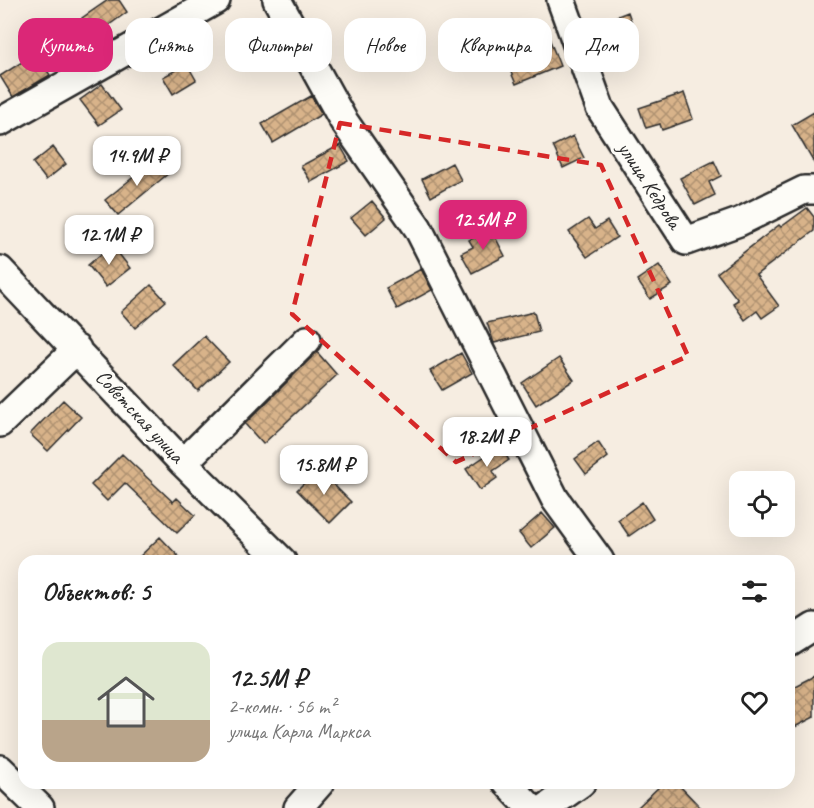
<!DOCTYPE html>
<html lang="ru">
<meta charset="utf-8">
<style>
body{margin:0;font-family:Caveat,sans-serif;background:#f2f2f2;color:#222;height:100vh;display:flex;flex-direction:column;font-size:22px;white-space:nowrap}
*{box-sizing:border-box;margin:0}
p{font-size:20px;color:#767676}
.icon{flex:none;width:33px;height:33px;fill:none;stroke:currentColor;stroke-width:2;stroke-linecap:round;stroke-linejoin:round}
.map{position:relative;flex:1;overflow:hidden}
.panel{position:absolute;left:18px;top:555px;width:777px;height:234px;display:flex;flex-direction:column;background:#fff;border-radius:18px;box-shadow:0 6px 24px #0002}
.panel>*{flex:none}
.top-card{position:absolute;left:18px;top:18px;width:778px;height:54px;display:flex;gap:12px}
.tools{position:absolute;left:729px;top:471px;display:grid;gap:12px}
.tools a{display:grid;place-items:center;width:66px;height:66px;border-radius:12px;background:#fff;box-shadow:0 6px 24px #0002;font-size:30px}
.price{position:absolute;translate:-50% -51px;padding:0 14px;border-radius:12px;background:#fff;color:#222;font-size:20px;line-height:39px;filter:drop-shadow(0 2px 3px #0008)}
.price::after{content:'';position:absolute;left:50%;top:36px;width:18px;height:14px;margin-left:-9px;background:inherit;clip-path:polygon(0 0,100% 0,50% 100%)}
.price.on{background:#db2777;color:#fff}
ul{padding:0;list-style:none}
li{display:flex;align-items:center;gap:18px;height:150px;padding:0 24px}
li span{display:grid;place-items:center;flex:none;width:168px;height:120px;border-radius:18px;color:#555}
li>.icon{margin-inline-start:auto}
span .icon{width:72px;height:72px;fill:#fffc;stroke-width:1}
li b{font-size:26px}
h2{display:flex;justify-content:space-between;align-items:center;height:72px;padding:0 24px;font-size:26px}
.tag{padding:0 21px;border-radius:18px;background:#fff;box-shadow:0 6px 24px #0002;font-size:21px;line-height:54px}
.tag.on{background:#db2777;color:#fff}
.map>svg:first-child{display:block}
.building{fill:url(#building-cross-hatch);stroke:#2b2b2b;stroke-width:1.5}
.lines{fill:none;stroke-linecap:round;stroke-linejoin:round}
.minor-casing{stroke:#2b2b2b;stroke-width:32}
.minor{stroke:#fdfcf7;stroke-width:27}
.marked{fill:none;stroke:#d62828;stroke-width:4.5;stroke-dasharray:12 8;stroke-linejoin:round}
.labels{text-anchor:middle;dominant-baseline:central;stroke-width:6;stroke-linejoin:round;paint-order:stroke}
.street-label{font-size:21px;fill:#2b2b2b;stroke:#fdfcf7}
</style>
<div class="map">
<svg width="814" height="808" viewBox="0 0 814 808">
<defs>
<pattern id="building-cross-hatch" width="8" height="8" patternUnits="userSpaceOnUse" patternTransform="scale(1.5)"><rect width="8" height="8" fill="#d8b38a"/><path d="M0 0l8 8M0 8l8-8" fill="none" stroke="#af9271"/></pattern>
</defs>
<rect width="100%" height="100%" fill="#f6ede1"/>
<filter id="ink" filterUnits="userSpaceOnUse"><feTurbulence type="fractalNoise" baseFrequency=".0167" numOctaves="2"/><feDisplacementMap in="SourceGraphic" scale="12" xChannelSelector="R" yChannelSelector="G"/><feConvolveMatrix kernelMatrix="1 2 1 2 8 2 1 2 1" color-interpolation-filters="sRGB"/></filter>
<g filter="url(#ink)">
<!-- building -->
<path class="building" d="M 108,0 L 119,0 L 127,12 L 95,35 L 82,18 Z
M 628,12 L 636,35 L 613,44 L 605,21 Z
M 549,38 L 560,66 L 516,84 L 504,56 Z
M 36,53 L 50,75 L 13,97 L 0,76 Z
M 187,64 L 196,80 L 173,94 L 163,77 Z
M 102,84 L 121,110 L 99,125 L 80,100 Z
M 684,93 L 693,119 L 662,130 L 660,124 L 646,128 L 639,108 Z
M 311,96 L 322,114 L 273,143 L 262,124 Z
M 814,112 L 814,163 L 792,125 Z
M 573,136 L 584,158 L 563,168 L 553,146 Z
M 340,145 L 349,161 L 311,182 L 301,166 Z
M 53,147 L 66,164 L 46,180 L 33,163 Z
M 157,158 L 169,173 L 118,215 L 105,200 Z
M 714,161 L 721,176 L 709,182 L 715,195 L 695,205 L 680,178 Z
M 452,163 L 461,180 L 431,197 L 422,179 Z
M 372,201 L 386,218 L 366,235 L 351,218 Z
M 807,208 L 814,217 L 814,231 L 756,275 L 779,306 L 762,318 L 757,311 L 745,320 L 733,303 L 738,300 L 717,273 L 779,225 L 781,227 Z
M 588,219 L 595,229 L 607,221 L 617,237 L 587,257 L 569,232 Z
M 491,229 L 505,256 L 472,273 L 461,253 L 473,247 L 469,240 Z
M 112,245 L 130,268 L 106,287 L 88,265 Z
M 659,265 L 672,285 L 650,299 L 637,280 Z
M 421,269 L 432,290 L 397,309 L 386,288 Z
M 151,285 L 166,301 L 135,328 L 121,312 Z
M 534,312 L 539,332 L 494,343 L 487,323 Z
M 204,336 L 229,362 L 198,391 L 173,365 Z
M 317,352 L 337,375 L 263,444 L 245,424 Z
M 461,353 L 472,373 L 442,390 L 430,371 Z
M 559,358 L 574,380 L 536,405 L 522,383 Z
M 63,400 L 81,417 L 48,451 L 30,434 Z
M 598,442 L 608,457 L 586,474 L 575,459 Z
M 500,446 L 509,460 L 493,471 L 497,478 L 480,490 L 466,469 Z
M 122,454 L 173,502 L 177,498 L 195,515 L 177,533 L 125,483 L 107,501 L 91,485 Z
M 318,469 L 351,502 L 330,523 L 297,490 Z
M 642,502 L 653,519 L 629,536 L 618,520 Z
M 542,513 L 555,528 L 531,548 L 519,533 Z
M 160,537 L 183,561 L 135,561 Z
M 814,676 L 814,717 L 789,730 L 789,689 Z
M 663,783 L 677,783 L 701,808 L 637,808 Z"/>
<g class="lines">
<!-- minor casing -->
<g class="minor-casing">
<path id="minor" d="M 277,0 L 343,120 L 418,228 L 555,499 L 600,561
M 561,0 L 600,108 L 686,241 L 739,222 L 804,190 L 814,190
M 0,122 L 216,0
M 0,270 L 183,463 L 282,561
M 0,423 L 77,349
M 183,463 L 307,340
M 789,643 L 814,627
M 0,769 L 40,808
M 507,783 L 531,808
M 298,808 L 320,783
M 546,808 L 581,783"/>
</g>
<!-- minor -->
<use href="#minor" class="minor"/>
</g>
</g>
<!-- marked area -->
<path class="marked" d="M 340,123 L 601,165 L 688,356 L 456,462 L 292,314 Z"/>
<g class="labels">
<!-- street labels -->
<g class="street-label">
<text transform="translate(650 185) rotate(57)">улица Кедрова</text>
<text transform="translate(140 416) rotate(47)">Советская улица</text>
</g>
</g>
</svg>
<div class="tools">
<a><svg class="icon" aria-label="locate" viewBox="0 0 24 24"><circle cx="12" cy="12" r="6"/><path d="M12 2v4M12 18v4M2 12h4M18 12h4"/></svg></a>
</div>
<b class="price" style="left:137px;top:187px">14.9M ₽</b>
<b class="price on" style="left:483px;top:251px">12.5M ₽</b>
<b class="price" style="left:109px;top:266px">12.1M ₽</b>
<b class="price" style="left:487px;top:468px">18.2M ₽</b>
<b class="price" style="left:324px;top:496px">15.8M ₽</b>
<div class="top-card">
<a class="tag on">Купить</a>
<a class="tag">Снять</a>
<a class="tag">Фильтры</a>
<a class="tag">Новое</a>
<a class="tag">Квартира</a>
<a class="tag">Дом</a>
</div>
<section class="panel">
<h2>Объектов: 5<svg class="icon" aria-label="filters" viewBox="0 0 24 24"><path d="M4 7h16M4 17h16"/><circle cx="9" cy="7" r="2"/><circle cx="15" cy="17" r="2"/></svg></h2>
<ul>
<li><span style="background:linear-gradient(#dfe7d0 65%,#b9a48a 0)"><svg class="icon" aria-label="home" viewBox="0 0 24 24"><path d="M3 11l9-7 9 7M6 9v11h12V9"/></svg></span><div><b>12.5M ₽</b><p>2-комн. · 56 m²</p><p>улица Карла Маркса</p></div><svg class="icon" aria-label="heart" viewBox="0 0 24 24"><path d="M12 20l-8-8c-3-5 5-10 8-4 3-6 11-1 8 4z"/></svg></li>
</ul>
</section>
</div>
